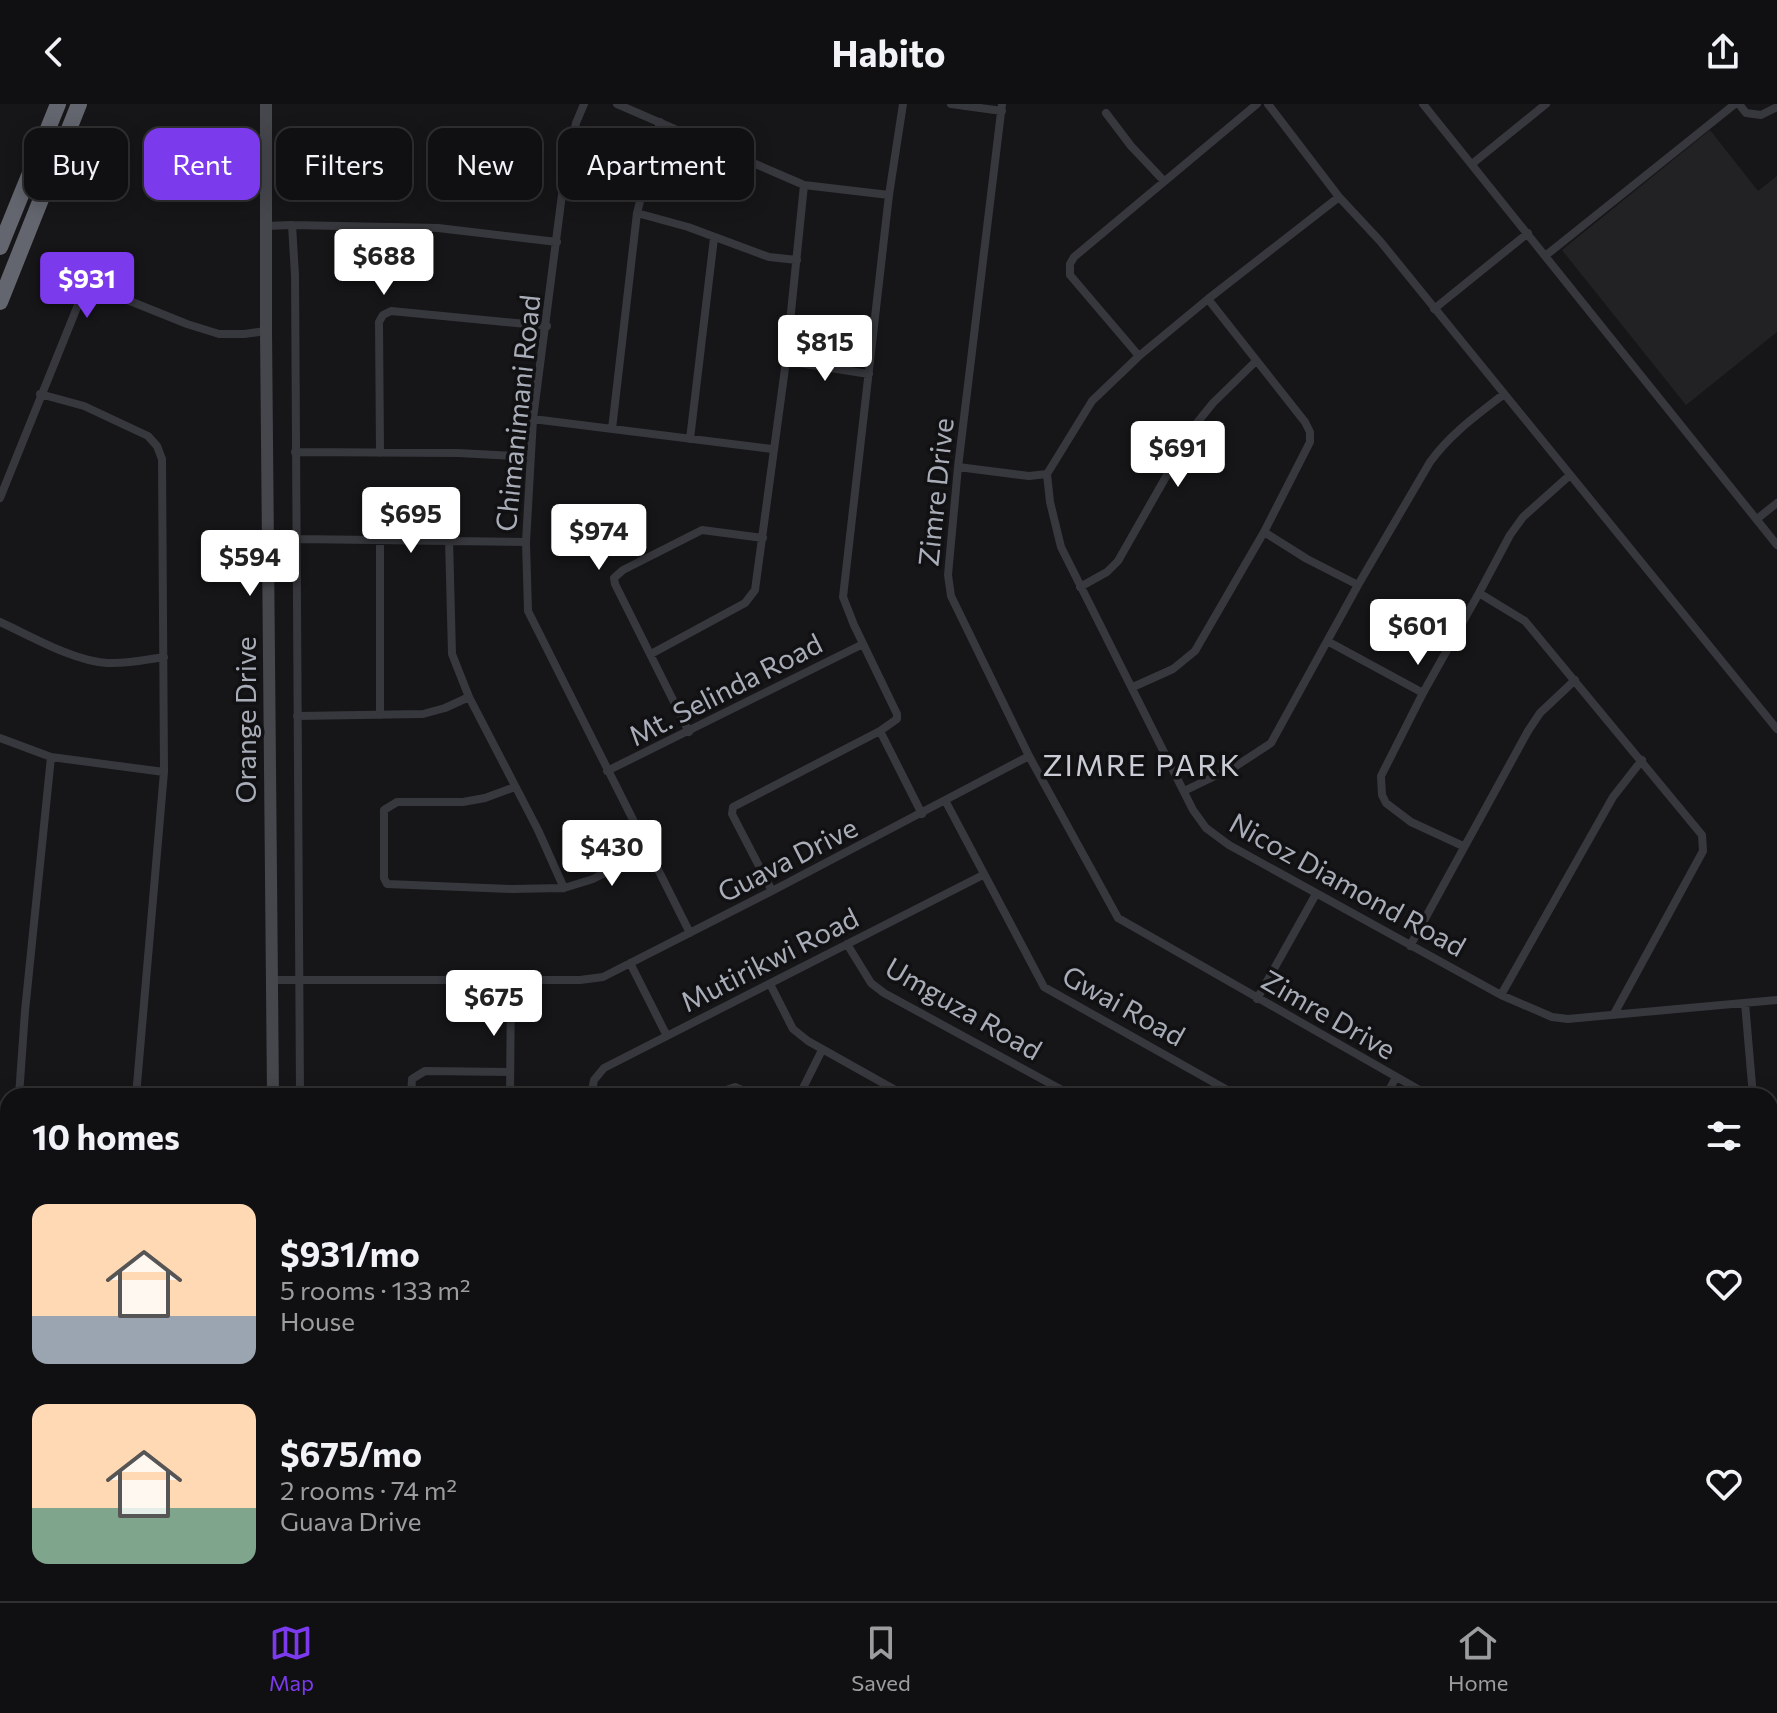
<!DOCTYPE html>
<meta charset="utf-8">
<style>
body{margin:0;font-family:Commissioner,sans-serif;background:#19191b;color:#f1f3f6;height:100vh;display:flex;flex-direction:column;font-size:30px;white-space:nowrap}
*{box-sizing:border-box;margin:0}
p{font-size:26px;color:#9c9d9f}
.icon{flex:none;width:44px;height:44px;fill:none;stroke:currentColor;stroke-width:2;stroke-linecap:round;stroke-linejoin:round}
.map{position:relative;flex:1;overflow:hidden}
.side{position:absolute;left:0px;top:984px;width:1778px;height:514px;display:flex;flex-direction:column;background:#101012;border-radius:24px 24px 0 0;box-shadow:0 4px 20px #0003,0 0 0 2px #303032}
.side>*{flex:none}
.guide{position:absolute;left:24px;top:24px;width:800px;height:72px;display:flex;gap:16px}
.price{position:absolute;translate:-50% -68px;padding:0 18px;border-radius:8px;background:#fff;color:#222;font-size:26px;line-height:52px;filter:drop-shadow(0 2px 4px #0008)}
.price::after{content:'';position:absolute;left:50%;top:48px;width:24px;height:18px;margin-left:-12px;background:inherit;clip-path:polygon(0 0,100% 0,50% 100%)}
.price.active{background:#7c3aed;color:#fff}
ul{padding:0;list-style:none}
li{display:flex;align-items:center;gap:24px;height:200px;padding:0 32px}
li span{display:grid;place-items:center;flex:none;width:224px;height:160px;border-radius:16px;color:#555}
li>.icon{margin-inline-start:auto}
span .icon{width:96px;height:96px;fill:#fffc;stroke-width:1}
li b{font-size:34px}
h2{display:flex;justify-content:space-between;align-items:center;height:96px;padding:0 32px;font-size:34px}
.pill{padding:0 28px;border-radius:16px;background:#101012;box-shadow:0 4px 20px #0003,0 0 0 2px #303032;font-size:28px;line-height:72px}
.pill.active{background:#7c3aed;color:#fff}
header{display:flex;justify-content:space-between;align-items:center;height:104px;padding:0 32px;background:#101012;font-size:36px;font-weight:700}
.tab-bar{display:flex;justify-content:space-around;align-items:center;height:112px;border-top:2px solid #303032;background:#101012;font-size:22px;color:#9c9d9f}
.tab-bar a{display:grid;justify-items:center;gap:4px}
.tab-bar .active{color:#7c3aed}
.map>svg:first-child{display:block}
.built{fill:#222225}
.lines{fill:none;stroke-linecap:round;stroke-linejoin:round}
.street{stroke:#37383d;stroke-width:8}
.secondary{stroke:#45474d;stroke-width:12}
.highway{stroke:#63666e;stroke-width:16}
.labels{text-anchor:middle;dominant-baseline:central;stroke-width:7;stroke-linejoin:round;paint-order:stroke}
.street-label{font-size:28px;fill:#a8adb8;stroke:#111113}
.neighbourhood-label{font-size:30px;letter-spacing:2px;fill:#c9ccd4;stroke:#111113}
</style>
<header><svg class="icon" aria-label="back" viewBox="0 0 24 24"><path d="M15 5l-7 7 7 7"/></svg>Habito<svg class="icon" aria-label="share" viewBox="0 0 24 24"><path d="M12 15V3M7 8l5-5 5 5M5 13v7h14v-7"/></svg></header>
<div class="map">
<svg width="1777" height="1497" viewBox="0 0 1777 1497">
<rect width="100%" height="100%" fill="#161618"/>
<!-- built -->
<path class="built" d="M 1710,26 L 1758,87 L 1777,72 L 1777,228 L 1686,301 L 1562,146 Z
M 1770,1016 L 1777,1016 L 1777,1286 L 1770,1287 Z"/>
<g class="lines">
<!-- street -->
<path class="street" d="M 584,0 L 576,19 L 564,75 L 533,315 L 526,438 L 528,507 L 690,829
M 617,0 L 804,81 L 889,91
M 951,0 L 1002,7
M 1002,0 L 958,363 L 948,471 L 951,492 L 1029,652 L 1118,814 L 1430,992
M 1268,0 L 1339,93 L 1380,137 L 1777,625
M 1423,0 L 1777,441
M 1739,0 L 1746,9 L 1761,11 L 1777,3
M 1106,9 L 1131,42 L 1164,77
M 1472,60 L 1546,0
M 1339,93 L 1208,195 L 1139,252 L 1092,297 L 1047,370 L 1050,398 L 1061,443 L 1193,706 L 1206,724 L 1229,741 L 1501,891 L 1552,913 L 1568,915 L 1600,912 L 1777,896
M 637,109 L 688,123 L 769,153 L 797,156
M 292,121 L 438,124 L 557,138
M 266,122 L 292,121 L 295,171 L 300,992
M 1545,152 L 1735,0
M 1434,205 L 1528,129
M 1139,252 L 1070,171 L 1070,160 L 1074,153 L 1257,0
M 786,257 L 869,270
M 40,290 L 84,302 L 148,332 L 157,342 L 162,355 L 164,668 L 136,992
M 533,315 L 772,345
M 612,325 L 637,109 L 660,18
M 690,335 L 714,134
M 295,348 L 458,349 L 531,353
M 380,349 L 379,218 L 383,211 L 391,207 L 547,222
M 958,363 L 1029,372 L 1047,370
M 0,394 L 82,191 L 100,185 L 187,220 L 219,230 L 244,230 L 266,227
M 1757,415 L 1777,399
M 1264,428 L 1307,455 L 1358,481
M 296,435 L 526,438
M 449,435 L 452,550 L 469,593 L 538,726 L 564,784
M 1080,483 L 1107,468 L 1118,457 L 1196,320 L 1213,299 L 1256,257
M 1479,489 L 1510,431 L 1523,413 L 1570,371
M 0,518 C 31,532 73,557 107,559 C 126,560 145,556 164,553
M 1329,538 L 1423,589
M 651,550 L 745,499 L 755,486 L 786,257 L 804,81
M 1133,583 L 1173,565 L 1195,547 L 1264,428 L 1310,338 L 1310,328 L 1305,318 L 1208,195
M 380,611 L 380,435
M 297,612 L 423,610 L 445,604 L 469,593
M 880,627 L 922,710
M 689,628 L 615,480 L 614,474 L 623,466 L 702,426 L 763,434
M 0,634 L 51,653 L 164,668
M 607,667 L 863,540
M 515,683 L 485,694 L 463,698 L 397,698 L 384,706 L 384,774 L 387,780 L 512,785 L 564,784 L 593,775 L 648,747
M 1184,687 L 1236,662 L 1271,639 L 1358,481 L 1430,358 C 1450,330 1477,311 1504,290
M 946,698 L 1044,883 L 1238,992
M 1463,742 L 1411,718 L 1386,699 L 1382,691 L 1381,672 L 1423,589 L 1479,489 L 1525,517 L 1702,731 L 1703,747 L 1614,910
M 772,787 L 732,710 L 733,703 L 880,627 L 897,615 L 897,610 L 854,521 L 843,493 L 889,91 L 903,0
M 847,840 L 871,879 L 884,889 L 1073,992
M 1410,842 L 1528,627 L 1540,609 L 1575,576
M 630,859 L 667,932
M 272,876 L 580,876 L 603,873 L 772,787 L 1029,652
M 770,880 L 793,925 L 808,937 L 906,992
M 1501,891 L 1613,693 L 1642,656
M 1257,895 L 1316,790
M 1745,899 L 1753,992
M 19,992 L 25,907 L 51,653
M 411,992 L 412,975 L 425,967 L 510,968
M 510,992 L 511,876
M 591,992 L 594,976 L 604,964 L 983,771
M 708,992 L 735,983 L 756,992
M 799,992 L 822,946
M 1386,992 L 1396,973
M 1770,1020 L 1777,1019
M 0,1061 L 8,1062
M 0,1227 L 8,1120
M 706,1490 L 713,1497
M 49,1497 L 52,1490
M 180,1497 L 183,1490
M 585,1497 L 587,1490
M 1021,1497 L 1024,1490
M 1107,1497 L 1111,1490
M 1192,1497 L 1196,1490
M 1325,1497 L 1329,1490
M 1477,1497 L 1479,1490"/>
<!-- secondary -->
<path class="secondary" d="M 266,0 L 266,227 L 273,992
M 275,1490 L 275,1497
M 885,1490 L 898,1497"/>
<!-- highway -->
<path class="highway" d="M 0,143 L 58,0
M 0,198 L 79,0"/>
</g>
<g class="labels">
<!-- street labels -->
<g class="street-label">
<text transform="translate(517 309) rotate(-84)">Chimanimani Road</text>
<text transform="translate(935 388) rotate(-84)">Zimre Drive</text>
<text transform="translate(725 585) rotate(-27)">Mt. Selinda Road</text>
<text transform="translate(245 616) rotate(-90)">Orange Drive</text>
<text transform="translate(787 755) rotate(-27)">Guava Drive</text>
<text transform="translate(1348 780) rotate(29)">Nicoz Diamond Road</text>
<text transform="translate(769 855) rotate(-27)">Mutirikwi Road</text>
<text transform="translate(1124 901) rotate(29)">Gwai Road</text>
<text transform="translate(964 904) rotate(30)">Umguza Road</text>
<text transform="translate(1329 910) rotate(30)">Zimre Drive</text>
</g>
<!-- neighbourhood labels -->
<g class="neighbourhood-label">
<text x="1142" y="659">ZIMRE PARK</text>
</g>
</g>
</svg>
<b class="price" style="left:384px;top:193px">$688</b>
<b class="price active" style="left:87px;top:216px">$931</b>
<b class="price" style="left:825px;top:279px">$815</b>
<b class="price" style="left:1178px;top:385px">$691</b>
<b class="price" style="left:411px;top:451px">$695</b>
<b class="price" style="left:599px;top:468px">$974</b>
<b class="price" style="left:250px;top:494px">$594</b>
<b class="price" style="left:1418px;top:563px">$601</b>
<b class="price" style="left:612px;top:784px">$430</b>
<b class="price" style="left:494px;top:934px">$675</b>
<div class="guide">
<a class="pill">Buy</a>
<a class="pill active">Rent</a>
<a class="pill">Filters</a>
<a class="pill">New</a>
<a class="pill">Apartment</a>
</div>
<section class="side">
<h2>10 homes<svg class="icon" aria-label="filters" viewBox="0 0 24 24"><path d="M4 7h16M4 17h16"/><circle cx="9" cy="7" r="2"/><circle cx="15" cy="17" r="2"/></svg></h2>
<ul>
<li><span style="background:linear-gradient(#ffd9b3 70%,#9aa5b1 0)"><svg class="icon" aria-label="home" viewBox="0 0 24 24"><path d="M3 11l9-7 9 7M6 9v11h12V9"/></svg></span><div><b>$931/mo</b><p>5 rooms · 133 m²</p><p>House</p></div><svg class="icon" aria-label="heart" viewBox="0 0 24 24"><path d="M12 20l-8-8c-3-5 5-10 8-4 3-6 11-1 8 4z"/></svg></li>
<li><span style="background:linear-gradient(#ffd9b3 65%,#7fa58c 0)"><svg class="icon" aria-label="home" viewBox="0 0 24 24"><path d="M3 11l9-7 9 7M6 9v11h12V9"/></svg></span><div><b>$675/mo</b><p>2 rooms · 74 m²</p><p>Guava Drive</p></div><svg class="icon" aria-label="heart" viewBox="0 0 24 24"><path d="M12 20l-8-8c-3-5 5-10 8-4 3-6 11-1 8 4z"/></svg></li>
</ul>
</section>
</div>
<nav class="tab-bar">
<a class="active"><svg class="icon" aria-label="map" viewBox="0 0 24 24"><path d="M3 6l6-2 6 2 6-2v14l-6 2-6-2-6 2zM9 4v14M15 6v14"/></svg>Map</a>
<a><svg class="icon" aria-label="saved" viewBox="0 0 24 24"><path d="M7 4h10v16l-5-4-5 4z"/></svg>Saved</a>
<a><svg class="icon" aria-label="home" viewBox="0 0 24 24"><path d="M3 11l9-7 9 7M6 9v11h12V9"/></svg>Home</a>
</nav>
